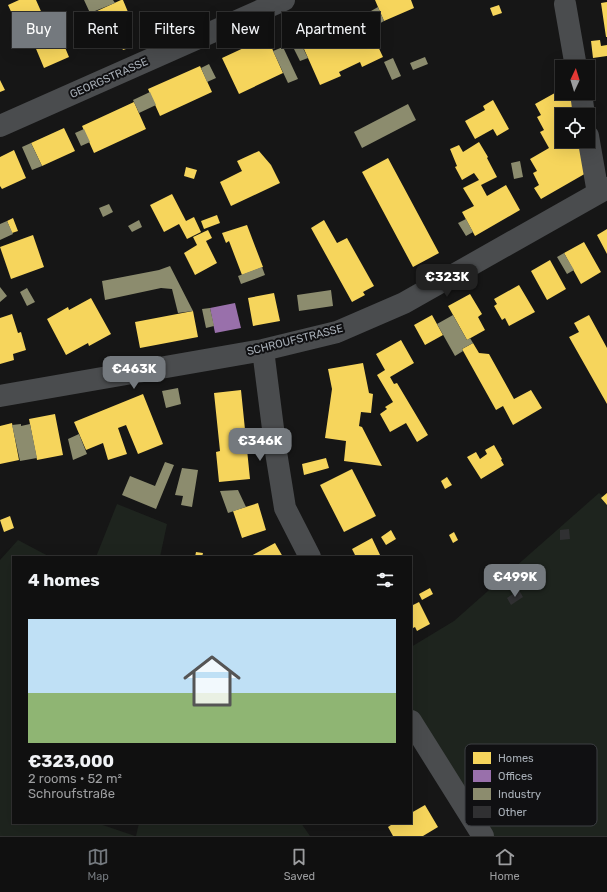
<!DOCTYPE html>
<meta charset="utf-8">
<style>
body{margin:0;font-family:Rubik,sans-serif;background:#1e1e1e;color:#f1f3f6;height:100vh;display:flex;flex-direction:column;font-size:15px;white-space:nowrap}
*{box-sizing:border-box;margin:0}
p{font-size:13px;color:#9c9d9f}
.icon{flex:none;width:22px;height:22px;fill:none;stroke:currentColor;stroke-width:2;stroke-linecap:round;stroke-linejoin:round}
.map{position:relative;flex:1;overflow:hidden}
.side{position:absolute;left:12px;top:556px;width:400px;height:268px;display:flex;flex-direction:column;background:#101010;border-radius:0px;box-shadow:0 4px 16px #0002,0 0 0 1px #303030}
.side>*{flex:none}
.guide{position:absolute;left:12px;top:12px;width:400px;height:36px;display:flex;gap:8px}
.needle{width:26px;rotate:4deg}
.controls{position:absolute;left:555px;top:60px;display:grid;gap:8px}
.controls a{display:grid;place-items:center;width:40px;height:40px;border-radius:0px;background:#101010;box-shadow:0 4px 16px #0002,0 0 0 1px #303030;font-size:20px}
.price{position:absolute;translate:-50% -34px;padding:0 9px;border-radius:8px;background:#74797e;color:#fff;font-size:13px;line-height:26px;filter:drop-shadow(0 1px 2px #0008)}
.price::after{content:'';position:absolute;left:50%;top:24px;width:12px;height:9px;margin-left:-6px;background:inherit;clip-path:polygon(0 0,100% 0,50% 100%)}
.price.on{background:#222;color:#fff}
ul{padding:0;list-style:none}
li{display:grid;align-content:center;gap:8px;height:212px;padding:0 16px}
li span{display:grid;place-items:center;height:124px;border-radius:0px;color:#555}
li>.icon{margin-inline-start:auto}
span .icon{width:72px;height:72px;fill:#fffc;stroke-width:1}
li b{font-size:17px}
h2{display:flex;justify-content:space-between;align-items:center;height:48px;padding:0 16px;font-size:17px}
.pill{padding:0 14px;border-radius:0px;background:#101010;box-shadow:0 4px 16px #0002,0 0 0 1px #303030;font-size:14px;line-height:36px}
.pill.on{background:#74797e;color:#fff}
.tab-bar{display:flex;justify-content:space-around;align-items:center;height:56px;border-top:1px solid #303030;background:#101010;font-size:11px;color:#9c9d9f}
.tab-bar a{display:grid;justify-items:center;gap:2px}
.tab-bar .on{color:#74797e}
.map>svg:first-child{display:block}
.green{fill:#1e241e}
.homes{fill:#f6d55c}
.offices{fill:#9970ab}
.industry{fill:#8c8c6e}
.building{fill:#303032}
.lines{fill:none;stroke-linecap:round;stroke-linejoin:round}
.minor{stroke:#4a4c4e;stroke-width:22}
.labels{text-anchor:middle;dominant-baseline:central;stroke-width:4;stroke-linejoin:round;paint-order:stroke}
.street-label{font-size:11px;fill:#a7aeb6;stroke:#101012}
.key{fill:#101012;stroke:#3d3f43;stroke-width:1}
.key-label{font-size:11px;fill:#a7aeb6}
</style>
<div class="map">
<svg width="607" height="836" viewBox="0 0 607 836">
<rect width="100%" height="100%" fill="#161616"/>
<!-- green -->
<path class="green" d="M 599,493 L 607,501 L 607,836 L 488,836 L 411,711 L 411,647 L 454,621 Z
M 117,504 L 167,524 L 160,557 L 96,557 Z
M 18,540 L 50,557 L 13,557 L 13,823 L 97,823 L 135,836 L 0,836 L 0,560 Z
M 139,823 L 301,823 L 310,836 L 136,836 Z"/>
<!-- homes -->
<path class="homes" d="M 19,0 L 36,0 L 44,18 L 19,29 L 8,5 Z
M 121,0 L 123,0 L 133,24 L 108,35 L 97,11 Z
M 375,0 L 411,0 L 414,8 L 384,21 Z
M 607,2 L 607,37 L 606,37 L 601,3 Z
M 499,5 L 502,13 L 493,16 L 490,8 Z
M 366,21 L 383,57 L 362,67 L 360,62 L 339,72 L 341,76 L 320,85 L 304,49 Z
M 59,33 L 69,57 L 44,68 L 34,44 Z
M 267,37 L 283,73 L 239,94 L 222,58 Z
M 128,38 L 132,47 L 123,50 L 119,42 Z
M 600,40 L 601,46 L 607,45 L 607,56 L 593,58 L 591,41 Z
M 200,66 L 212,92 L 160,116 L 148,89 Z
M 0,80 L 5,90 L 0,92 Z
M 562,89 L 562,93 L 574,93 L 575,95 L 570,98 L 577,111 L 572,113 L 573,115 L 562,115 L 562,141 L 581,141 L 588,172 L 541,199 L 534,188 L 539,185 L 533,173 L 537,171 L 530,159 L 549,148 L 540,132 L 544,130 L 537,117 L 541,115 L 535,104 Z
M 493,100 L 509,129 L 497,136 L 493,129 L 475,139 L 465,121 L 485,110 L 483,106 Z
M 134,102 L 146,129 L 94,153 L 82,126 Z
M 64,128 L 75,151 L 42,166 L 31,143 Z
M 479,142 L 488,157 L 487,158 L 497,177 L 481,185 L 487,196 L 506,185 L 520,210 L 475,236 L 462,212 L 474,206 L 463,188 L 479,180 L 474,173 L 462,180 L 455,167 L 457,166 L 450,149 L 459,145 L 463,152 Z
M 14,150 L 26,178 L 2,189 L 0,186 L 0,157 Z
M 259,151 L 271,165 L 280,183 L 231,206 L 220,182 L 242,171 L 237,161 Z
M 388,158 L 439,253 L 413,267 L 362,172 Z
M 186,167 L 197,170 L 194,179 L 184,176 Z
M 172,194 L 186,221 L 194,217 L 201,232 L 187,239 L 179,224 L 164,232 L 150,205 Z
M 217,215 L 220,223 L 204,229 L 201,221 Z
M 13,218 L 18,231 L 12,233 L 7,221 Z
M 324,220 L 337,243 L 347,238 L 374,286 L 363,292 L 365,295 L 352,302 L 311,228 Z
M 247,225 L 263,267 L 242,275 L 229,241 L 226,243 L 222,233 Z
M 607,229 L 607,254 L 597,235 Z
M 208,230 L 212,238 L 206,241 L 217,263 L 195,275 L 184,253 L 197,245 L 193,237 Z
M 33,235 L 44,267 L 11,279 L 0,247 Z
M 584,242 L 601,272 L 581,284 L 564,253 Z
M 550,260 L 566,289 L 547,300 L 531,271 Z
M 519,285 L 535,312 L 509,326 L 505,318 L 502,320 L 494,306 L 497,304 L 494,299 Z
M 274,293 L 280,321 L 253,326 L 248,298 Z
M 470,294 L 482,314 L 478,317 L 485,330 L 467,340 L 448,306 Z
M 91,298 L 111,334 L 89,346 L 88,343 L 66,355 L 47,319 L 68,307 L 69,310 Z
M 193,311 L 198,337 L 140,348 L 135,322 Z
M 12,314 L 18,333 L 21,332 L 26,350 L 13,354 L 14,360 L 0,364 L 0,318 Z
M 432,315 L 443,335 L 425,345 L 414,325 Z
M 589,315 L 607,348 L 607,404 L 569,337 L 579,332 L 574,323 Z
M 401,340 L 414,363 L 390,377 L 394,384 L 397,383 L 428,435 L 417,442 L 406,423 L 390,432 L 380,414 L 387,409 L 385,407 L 393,402 L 377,375 L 385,370 L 376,354 Z
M 473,343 L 479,353 L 489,354 L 514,399 L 531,390 L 542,408 L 513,425 L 503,406 L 496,410 L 462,349 Z
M 363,363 L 369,393 L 373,394 L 371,413 L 361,412 L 359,426 L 362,427 L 382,466 L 344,461 L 346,441 L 325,438 L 332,389 L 328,369 Z
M 241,390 L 250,479 L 219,482 L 216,452 L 220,451 L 214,393 Z
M 143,394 L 163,444 L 138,454 L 126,425 L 118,428 L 127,454 L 108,460 L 103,443 L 86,450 L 74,422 Z
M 55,414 L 63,455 L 37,460 L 29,419 Z
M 12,423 L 19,460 L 0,464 L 0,426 Z
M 494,445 L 502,459 L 501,460 L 504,465 L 481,479 L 467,457 L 476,452 L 480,459 L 487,454 L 485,450 Z
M 326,458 L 329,468 L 304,475 L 302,464 Z
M 352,469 L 376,516 L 344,532 L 320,485 Z
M 447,477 L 452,485 L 445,489 L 441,481 Z
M 607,493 L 607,505 L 601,498 Z
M 258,503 L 266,530 L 242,538 L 233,511 Z
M 10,516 L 14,528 L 4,532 L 0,520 Z
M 391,530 L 396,539 L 386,545 L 381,537 Z
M 454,532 L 458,540 L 453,543 L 449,535 Z
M 372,538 L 381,557 L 356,557 L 352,549 Z
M 275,543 L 283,557 L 249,557 Z
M 196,552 L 203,553 L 202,557 L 195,557 Z
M 430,588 L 433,594 L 422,600 L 419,594 Z
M 419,602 L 430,624 L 417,631 L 415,627 L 411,629 L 411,606 Z
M 425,805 L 438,827 L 423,836 L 393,836 L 388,827 L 394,823 L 411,823 L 411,813 Z"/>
<!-- offices -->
<path class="offices" d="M 235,303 L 241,328 L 215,333 L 210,308 Z"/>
<!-- industry -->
<path class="industry" d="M 84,0 L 113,0 L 115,3 L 90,13 Z
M 378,7 L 384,21 L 377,25 L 371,11 Z
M 44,18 L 52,36 L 38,42 L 30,24 Z
M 300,42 L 308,58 L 300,61 L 292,45 Z
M 283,47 L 298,79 L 288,83 L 273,51 Z
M 425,57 L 428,64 L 413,70 L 410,63 Z
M 393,58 L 401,76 L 392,80 L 384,62 Z
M 209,64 L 216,78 L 207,82 L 201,68 Z
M 150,92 L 156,105 L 139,113 L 133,100 Z
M 408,104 L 416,120 L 362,148 L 354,132 Z
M 84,129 L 90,142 L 81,146 L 75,133 Z
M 31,143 L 42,166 L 32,170 L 22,147 Z
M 520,161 L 523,177 L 514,179 L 511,163 Z
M 109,204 L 113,212 L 103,217 L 99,208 Z
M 466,219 L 473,232 L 466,236 L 458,223 Z
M 139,220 L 142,227 L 132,232 L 128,226 Z
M 7,221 L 13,234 L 0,240 L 0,224 Z
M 564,253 L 574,270 L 567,274 L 557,257 Z
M 170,266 L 193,311 L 178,313 L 172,289 L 161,288 L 105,300 L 102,281 L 159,270 Z
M 262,267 L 265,275 L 241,284 L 238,276 Z
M 0,287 L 7,296 L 0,302 Z
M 27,288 L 35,302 L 27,306 L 20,292 Z
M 331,290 L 333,306 L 299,311 L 297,295 Z
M 210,308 L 214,326 L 206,328 L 202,309 Z
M 453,315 L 467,340 L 470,338 L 473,343 L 462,349 L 463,351 L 455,356 L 437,324 Z
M 178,388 L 181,404 L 166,408 L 162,391 Z
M 21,424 L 21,426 L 30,424 L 37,458 L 20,461 L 12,425 Z
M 79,434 L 87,454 L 73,460 L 68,439 Z
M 165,462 L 174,465 L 156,509 L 122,495 L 130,476 L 155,486 Z
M 182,468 L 198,470 L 192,507 L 181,505 L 183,496 L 175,495 Z
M 238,490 L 246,507 L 228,513 L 220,491 Z"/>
<!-- building -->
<path class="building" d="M 569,529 L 570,539 L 560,540 L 560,530 Z
M 519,590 L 523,597 L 511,605 L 507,598 Z"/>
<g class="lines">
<!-- minor -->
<path class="minor" d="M 565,4 L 576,67
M 581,93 L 584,115
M 0,126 L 284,0
M 588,136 L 598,193
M 263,350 L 276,452 L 285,508 L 310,557
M 0,396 L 263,350 L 337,332 L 404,303 L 607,188
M 411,721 L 483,836"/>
</g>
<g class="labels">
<!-- street labels -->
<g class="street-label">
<text transform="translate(109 78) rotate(-24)">GEORGSTRASSE</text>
<text transform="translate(295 340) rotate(-14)">SCHROUFSTRASSE</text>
</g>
</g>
<!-- legend -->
<rect x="465" y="744" width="132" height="82" rx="6" class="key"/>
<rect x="473" y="752" width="18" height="12" fill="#f6d55c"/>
<rect x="473" y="770" width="18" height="12" fill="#9970ab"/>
<rect x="473" y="788" width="18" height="12" fill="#8c8c6e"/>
<rect x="473" y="806" width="18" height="12" fill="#303032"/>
<g class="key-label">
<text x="498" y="762">Homes</text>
<text x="498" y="780">Offices</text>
<text x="498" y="798">Industry</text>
<text x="498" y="816">Other</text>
</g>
</svg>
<div class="controls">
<a><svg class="needle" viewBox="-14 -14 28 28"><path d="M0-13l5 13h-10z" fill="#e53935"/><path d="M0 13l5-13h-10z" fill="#9c9d9f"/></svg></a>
<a><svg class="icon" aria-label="locate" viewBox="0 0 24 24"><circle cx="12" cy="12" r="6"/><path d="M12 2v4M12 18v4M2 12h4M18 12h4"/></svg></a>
</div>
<b class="price on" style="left:447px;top:298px">€323K</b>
<b class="price" style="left:134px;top:390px">€463K</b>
<b class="price" style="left:260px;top:462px">€346K</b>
<b class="price" style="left:515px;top:598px">€499K</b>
<div class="guide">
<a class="pill on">Buy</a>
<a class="pill">Rent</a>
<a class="pill">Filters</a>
<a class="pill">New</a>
<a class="pill">Apartment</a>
</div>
<section class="side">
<h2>4 homes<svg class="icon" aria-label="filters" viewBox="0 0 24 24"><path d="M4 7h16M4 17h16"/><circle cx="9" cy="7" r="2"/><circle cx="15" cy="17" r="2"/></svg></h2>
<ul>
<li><span style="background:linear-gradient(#bfe0f5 60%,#8fb573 0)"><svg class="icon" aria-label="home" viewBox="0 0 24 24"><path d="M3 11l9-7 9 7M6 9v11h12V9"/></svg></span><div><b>€323,000</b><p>2 rooms · 52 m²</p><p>Schroufstraße</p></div></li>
</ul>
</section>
</div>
<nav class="tab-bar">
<a class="on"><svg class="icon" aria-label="map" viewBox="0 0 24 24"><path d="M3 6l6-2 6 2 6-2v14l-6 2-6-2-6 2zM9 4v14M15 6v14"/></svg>Map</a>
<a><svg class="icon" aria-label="saved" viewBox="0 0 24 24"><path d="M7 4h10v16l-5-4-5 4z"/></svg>Saved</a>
<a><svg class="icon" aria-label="home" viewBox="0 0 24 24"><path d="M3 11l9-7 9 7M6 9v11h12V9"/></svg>Home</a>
</nav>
